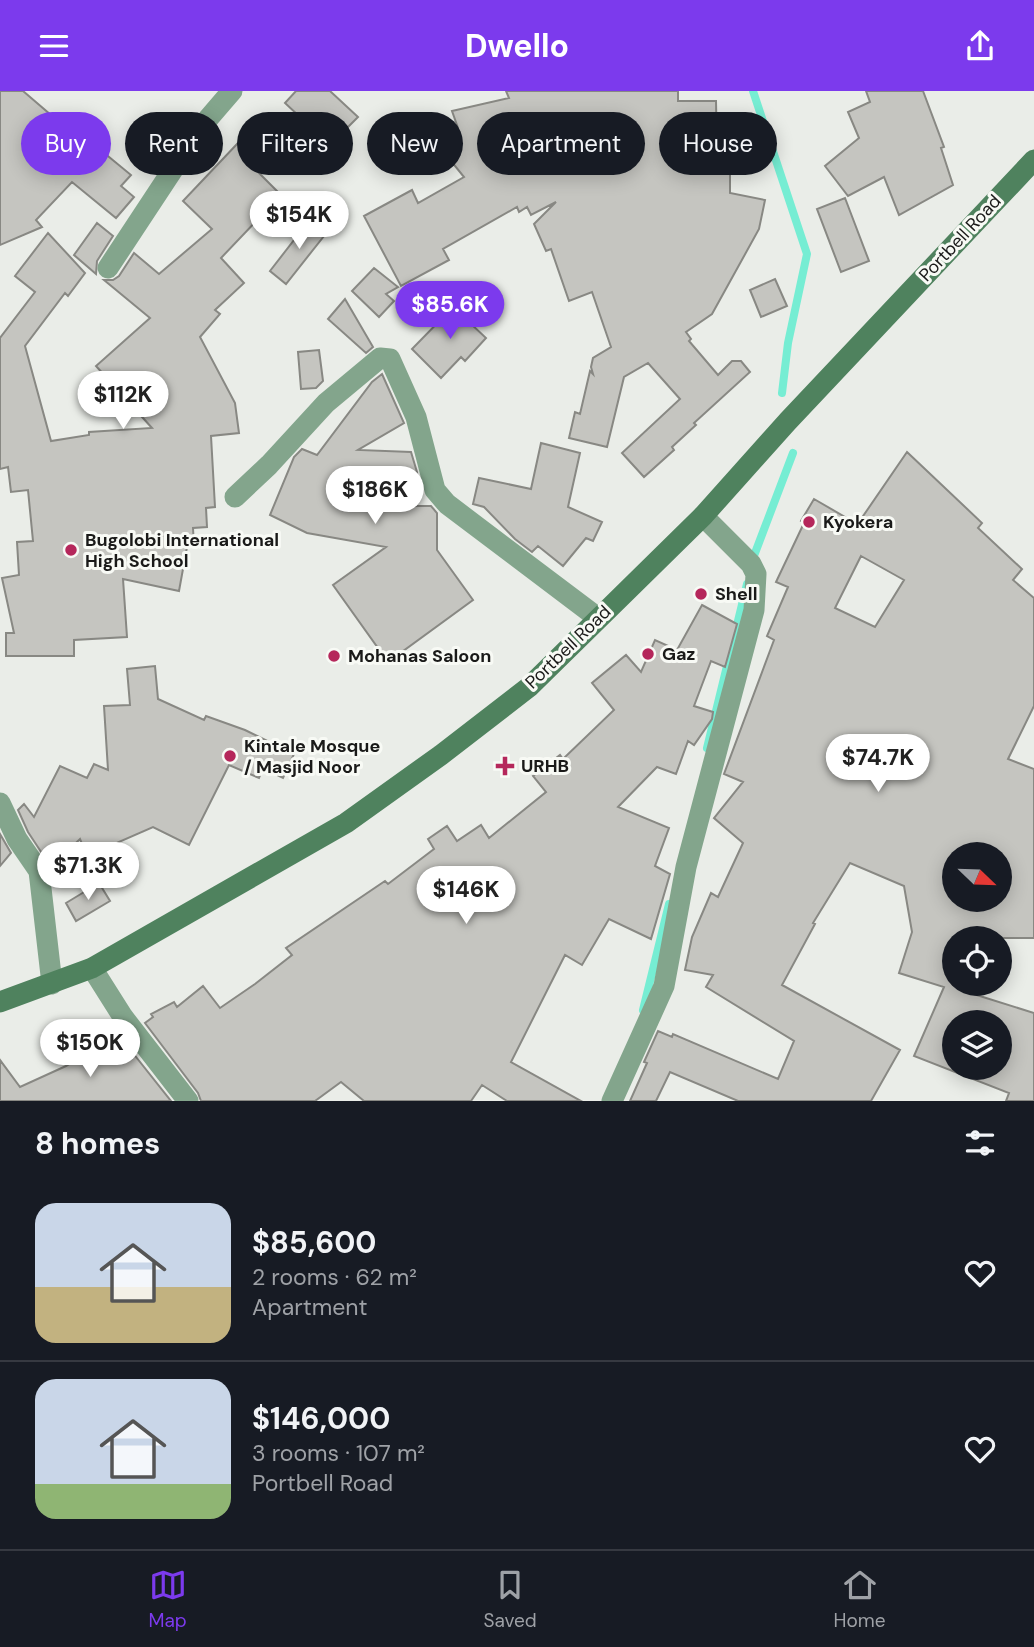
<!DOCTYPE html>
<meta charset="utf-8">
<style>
body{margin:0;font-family:"DM Sans",sans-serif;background:#242831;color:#f1f3f6;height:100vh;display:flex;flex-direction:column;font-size:26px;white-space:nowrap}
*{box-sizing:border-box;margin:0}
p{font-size:23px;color:#9ea1a6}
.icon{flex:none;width:38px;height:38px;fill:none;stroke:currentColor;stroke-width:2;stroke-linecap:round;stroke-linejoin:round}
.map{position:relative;height:1010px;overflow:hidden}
.details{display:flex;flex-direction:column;background:#171b24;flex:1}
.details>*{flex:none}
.guide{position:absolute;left:21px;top:21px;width:992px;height:63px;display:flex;gap:14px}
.needle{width:46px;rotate:113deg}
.controls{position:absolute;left:942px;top:751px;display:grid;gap:14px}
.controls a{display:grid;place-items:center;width:70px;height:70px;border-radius:50%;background:#171b24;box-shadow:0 4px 18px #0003;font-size:35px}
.price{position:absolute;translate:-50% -60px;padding:0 16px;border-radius:24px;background:#fff;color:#222;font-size:23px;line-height:46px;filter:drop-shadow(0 2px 4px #0008)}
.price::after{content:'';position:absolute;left:50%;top:42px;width:21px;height:16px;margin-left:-10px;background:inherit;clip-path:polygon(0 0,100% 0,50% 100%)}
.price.on{background:#7c3aed;color:#fff}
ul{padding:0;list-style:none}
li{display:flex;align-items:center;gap:21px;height:175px;padding:0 35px}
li+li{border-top:2px solid #363941}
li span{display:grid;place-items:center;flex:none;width:196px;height:140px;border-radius:21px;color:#555}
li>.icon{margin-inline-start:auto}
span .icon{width:84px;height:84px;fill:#fffc;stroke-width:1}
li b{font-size:30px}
h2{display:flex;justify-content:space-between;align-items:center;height:84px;padding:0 35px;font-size:30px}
.tag{padding:0 24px;border-radius:32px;background:#171b24;box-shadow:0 4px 18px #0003;font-size:24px;line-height:63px}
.tag.on{background:#7c3aed;color:#fff}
header{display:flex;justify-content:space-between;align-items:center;height:91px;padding:0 35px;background:#7c3aed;color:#fff;font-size:32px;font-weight:700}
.dock{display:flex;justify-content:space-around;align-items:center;height:98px;border-top:2px solid #363941;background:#171b24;font-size:19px;color:#9ea1a6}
.dock a{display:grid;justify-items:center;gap:4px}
.dock .on{color:#7c3aed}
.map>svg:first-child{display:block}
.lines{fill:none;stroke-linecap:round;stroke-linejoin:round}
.stream{stroke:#76edd3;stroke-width:8}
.building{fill:#c5c5c0;stroke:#888883;stroke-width:2;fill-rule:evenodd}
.street{stroke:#83a58c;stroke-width:21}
.secondary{stroke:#4f825e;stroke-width:21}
.poi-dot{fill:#b5275b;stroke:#f8faf5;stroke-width:2.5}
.labels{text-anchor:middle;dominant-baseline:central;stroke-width:6;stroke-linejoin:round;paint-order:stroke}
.street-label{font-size:18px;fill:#1a1a19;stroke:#f8faf5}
.poi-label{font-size:18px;font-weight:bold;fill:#1a1a19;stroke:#f8faf5;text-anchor:start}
</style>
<header><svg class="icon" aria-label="menu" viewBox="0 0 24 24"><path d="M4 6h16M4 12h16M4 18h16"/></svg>Dwello<svg class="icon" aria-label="share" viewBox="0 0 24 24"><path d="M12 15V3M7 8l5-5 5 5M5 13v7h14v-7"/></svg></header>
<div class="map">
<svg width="1034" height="1010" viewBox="0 0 1034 1010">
<rect width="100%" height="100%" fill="#eaede8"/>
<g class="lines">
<!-- stream -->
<path class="stream" d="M 753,0 L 807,163 L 788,252 L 782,302
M 752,470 L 793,362
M 707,657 L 747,493
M 643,919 L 669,813"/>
</g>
<!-- building -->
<path class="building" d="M 0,0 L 23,0 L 58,30 L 54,38 L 83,63 L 92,52 L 131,84 L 121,95 L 134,106 L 116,127 L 72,91 L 36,129 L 42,136 L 0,154 Z
M 296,0 L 330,0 L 358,26 L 330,54 L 285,12 Z
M 506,0 L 678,0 L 678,10 L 716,10 L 717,63 L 730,63 L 730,102 L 765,109 L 759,138 L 712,223 L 686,241 L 691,248 L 689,250 L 718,284 L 732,270 L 741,270 L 750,281 L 694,332 L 696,334 L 672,356 L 674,359 L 644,386 L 622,362 L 680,308 L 648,272 L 624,286 L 607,356 L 569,347 L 575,321 L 580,323 L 590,280 L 593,283 L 591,276 L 593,267 L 611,256 L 592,201 L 569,210 L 551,158 L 546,160 L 534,133 L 556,111 L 531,124 L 527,116 L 519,121 L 517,116 L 443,158 L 449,169 L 401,195 L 364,125 L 412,99 L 418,112 L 464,86 L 438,54 L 458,37 L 452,20 L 509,7 Z
M 866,0 L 923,0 L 944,56 L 941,57 L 953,94 L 899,124 L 884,86 L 848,105 L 825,75 L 859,47 L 848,21 L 870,11 Z
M 238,52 L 262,76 L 257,80 L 281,104 L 221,167 L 244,192 L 215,219 L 220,223 L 200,246 L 235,312 L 239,342 L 211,345 L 215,416 L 206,417 L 207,436 L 193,437 L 194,456 L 187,456 L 179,500 L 123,488 L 127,546 L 74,549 L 74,565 L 6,565 L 6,542 L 14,542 L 2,487 L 19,484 L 17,451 L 33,450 L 28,399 L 11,401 L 8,376 L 0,378 L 0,247 L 35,201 L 15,185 L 48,142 L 85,182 L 68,205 L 65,202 L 25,255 L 51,350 L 89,344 L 89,341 L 152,337 L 96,275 L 150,227 L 104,189 L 113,189 L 119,185 L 134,162 L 159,183 L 212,138 L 183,110 Z
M 845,107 L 869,170 L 841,181 L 817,118 Z
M 308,131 L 317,131 L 328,140 L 286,193 L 270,180 Z
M 97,132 L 113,145 L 97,170 L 96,183 L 74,164 Z
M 374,177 L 398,196 L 386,203 L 394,210 L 379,226 L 352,200 Z
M 775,188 L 787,215 L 761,226 L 750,199 Z
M 345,208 L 373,256 L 366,262 L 328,228 Z
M 458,211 L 475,228 L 471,233 L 486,247 L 465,270 L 461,266 L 441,287 L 412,258 Z
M 319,259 L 323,290 L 316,297 L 301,298 L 298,261 Z
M 382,283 L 404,332 L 358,359 L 411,361 L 417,381 L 415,415 L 431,415 L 437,422 L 437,459 L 473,509 L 388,571 L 333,494 L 386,456 L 307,442 L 270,424 L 294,366 L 302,358 L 317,364 L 372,291 Z
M 541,352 L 580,362 L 568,416 L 602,431 L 593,450 L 586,447 L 563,475 L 538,455 L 532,461 L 515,448 L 484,416 L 473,413 L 479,387 L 531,398 Z
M 907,361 L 982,432 L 978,437 L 1022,478 L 1013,489 L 1034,507 L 1034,615 L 1008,668 L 1034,678 L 1034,847 L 954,847 L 954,892 L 967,892 L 964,900 L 1034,922 L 1034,1010 L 1006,1010 L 1009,1002 L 914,965 L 944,896 L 899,882 L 912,841 L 904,795 L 850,772 L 813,832 L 815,833 L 782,894 L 900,959 L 871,1010 L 738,1010 L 670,981 L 656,1010 L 630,1010 L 647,972 L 644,971 L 658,940 L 672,946 L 673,943 L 778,988 L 794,950 L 706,896 L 713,884 L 685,879 L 692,846 L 711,802 L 718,806 L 743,752 L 714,727 L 743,691 L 724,683 L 774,549 L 767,545 L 788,496 L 776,491 L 804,432 L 801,430 L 814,408 L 852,430 L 854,428 L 859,431 ZM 861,465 L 904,489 L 875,536 L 835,517 ZM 954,763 L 999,763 L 999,808 L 954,808 ZM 954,931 L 999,931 L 999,976 L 954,976 Z
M 702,514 L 737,533 L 725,576 L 711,570 L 694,615 L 713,621 L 712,628 L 694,654 L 688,650 L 676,683 L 657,676 L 618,716 L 669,737 L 655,775 L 670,783 L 651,848 L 609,828 L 582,874 L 565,864 L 511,971 L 581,1010 L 507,1010 L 482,994 L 471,1010 L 364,1010 L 341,991 L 315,1010 L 201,1010 L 198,1002 L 145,932 L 153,926 L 151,923 L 174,911 L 177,916 L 203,895 L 220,917 L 255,893 L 292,864 L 286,857 L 385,790 L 388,793 L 434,758 L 428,748 L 447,735 L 457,750 L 481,734 L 489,747 L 546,701 L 533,685 L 560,664 L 563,668 L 614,619 L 592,592 L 626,564 L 641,581 L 655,549 L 677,559 Z
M 155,575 L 158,608 L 204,629 L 206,625 L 245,639 L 294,663 L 283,687 L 263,677 L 259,687 L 229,674 L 189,754 L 153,736 L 87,765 L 80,748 L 51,776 L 28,741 L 18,719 L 24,713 L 34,726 L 60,675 L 87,687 L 94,673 L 108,679 L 104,615 L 130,614 L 127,578 Z
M 0,743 L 11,762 L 0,775 Z
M 99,792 L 110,810 L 76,830 L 66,812 Z
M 117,942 L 171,1010 L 0,1010 L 0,969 L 20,996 L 66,975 Z"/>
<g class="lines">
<!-- street -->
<path class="street" d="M 108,177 L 201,36 L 232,0
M 235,406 L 269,374 L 326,312 L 380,267 L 390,268 L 416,326 L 435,399 L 447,413 L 598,527
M 0,712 L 17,748 L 39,780 L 52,893
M 92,877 L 123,926 L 188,1010
M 612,1010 L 664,895 L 686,776 L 754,519 L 756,483 L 751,473 L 703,425"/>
<!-- secondary -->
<path class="secondary" d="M 0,911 L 92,877 L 346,732 L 441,664 L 529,596 L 703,425 L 788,330 L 1034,69"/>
</g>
<!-- markers -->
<g class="poi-dot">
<circle cx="809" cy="431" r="7"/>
<circle cx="71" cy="459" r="7"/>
<circle cx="701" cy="503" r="7"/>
<circle cx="648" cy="563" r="7"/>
<circle cx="334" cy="565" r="7"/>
<circle cx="230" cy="665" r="7"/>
<path d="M501.5 664.5h7v7h7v7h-7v7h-7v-7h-7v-7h7z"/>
</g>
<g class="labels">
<!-- street labels -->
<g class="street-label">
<text transform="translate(960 147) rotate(-47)">Portbell Road</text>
<text transform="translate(568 556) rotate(-44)">Portbell Road</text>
</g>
<!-- poi labels -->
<g class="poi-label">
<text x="823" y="431">Kyokera</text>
<text x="85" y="449">Bugolobi International<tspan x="85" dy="21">High School</tspan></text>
<text x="715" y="503">Shell</text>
<text x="662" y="563">Gaz</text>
<text x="348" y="565">Mohanas Saloon</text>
<text x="244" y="655">Kintale Mosque<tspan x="244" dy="21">/ Masjid Noor</tspan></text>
<text x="521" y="675">URHB</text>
</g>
</g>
</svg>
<div class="controls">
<a><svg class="needle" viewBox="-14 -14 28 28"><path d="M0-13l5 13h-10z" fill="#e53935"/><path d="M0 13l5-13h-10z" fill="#9ea1a6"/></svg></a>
<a><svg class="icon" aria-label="locate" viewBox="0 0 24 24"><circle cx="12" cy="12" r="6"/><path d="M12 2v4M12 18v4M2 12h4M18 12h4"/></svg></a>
<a><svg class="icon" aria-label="layers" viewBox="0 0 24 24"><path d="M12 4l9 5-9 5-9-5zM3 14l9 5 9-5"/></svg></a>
</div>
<b class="price" style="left:299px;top:160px">$154K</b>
<b class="price on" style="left:450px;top:250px">$85.6K</b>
<b class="price" style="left:123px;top:340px">$112K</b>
<b class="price" style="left:375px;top:435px">$186K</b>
<b class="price" style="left:878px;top:703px">$74.7K</b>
<b class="price" style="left:88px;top:811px">$71.3K</b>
<b class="price" style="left:466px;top:835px">$146K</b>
<b class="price" style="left:90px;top:988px">$150K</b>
<div class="guide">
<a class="tag on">Buy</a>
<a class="tag">Rent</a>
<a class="tag">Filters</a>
<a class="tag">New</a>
<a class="tag">Apartment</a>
<a class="tag">House</a>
</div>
</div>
<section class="details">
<h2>8 homes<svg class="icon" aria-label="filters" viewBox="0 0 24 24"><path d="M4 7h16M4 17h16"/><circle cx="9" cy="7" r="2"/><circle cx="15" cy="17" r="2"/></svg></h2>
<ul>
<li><span style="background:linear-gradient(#c9d6e8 60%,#c2b280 0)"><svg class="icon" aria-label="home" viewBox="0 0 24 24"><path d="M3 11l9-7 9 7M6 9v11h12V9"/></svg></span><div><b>$85,600</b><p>2 rooms · 62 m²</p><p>Apartment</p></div><svg class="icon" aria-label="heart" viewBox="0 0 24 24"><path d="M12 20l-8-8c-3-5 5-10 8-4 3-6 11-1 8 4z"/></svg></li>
<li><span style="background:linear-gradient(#c9d6e8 75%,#8fb573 0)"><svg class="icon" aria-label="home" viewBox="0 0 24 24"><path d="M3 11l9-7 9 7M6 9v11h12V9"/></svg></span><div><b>$146,000</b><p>3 rooms · 107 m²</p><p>Portbell Road</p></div><svg class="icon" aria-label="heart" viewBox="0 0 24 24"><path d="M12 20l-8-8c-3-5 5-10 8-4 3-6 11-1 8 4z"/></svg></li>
</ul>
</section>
<nav class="dock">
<a class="on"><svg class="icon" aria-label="map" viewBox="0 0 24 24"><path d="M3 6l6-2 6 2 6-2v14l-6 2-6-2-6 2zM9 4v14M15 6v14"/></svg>Map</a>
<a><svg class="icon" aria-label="saved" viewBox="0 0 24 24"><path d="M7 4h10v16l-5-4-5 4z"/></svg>Saved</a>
<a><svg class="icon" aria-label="home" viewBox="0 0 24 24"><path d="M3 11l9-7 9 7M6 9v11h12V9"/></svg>Home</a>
</nav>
